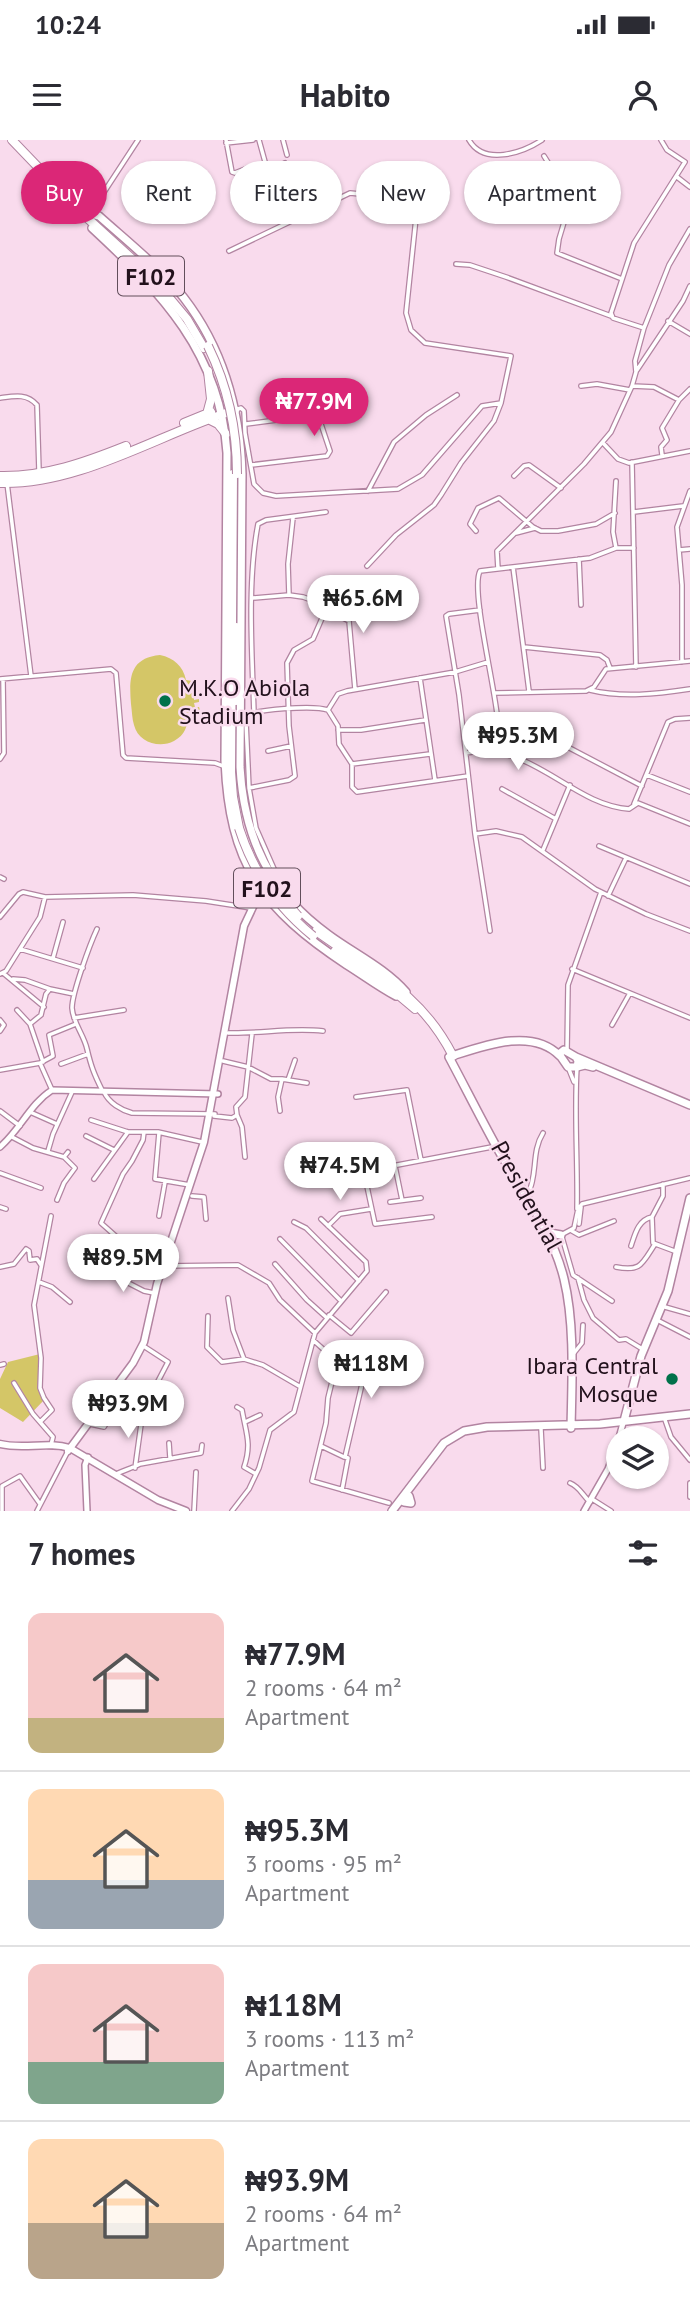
<!DOCTYPE html>
<meta charset="utf-8">
<style>
body{margin:0;font-family:"PT Sans",sans-serif;background:#f2f2f3;color:#2b2b33;height:100vh;display:flex;flex-direction:column;font-size:26px;white-space:nowrap}
*{box-sizing:border-box;margin:0}
p{font-size:23px;color:#7c7c81}
.icon{flex:none;width:38px;height:38px;fill:none;stroke:currentColor;stroke-width:2;stroke-linecap:round;stroke-linejoin:round}
.map{position:relative;height:1371px;overflow:hidden}
.sheet{display:flex;flex-direction:column;background:#fff;flex:1}
.sheet>*{flex:none}
.guide{position:absolute;left:21px;top:21px;width:649px;height:63px;display:flex;gap:14px}
.fabs{position:absolute;left:606px;top:1286px;display:grid;gap:14px}
.fabs a{display:grid;place-items:center;width:63px;height:63px;border-radius:50%;background:#fff;box-shadow:0 2px 5px #0004;font-size:35px}
.price{position:absolute;translate:-50% -60px;padding:0 16px;border-radius:24px;background:#fff;color:#222;font-size:23px;line-height:46px;filter:drop-shadow(0 2px 4px #0008)}
.price::after{content:'';position:absolute;left:50%;top:42px;width:21px;height:16px;margin-left:-10px;background:inherit;clip-path:polygon(0 0,100% 0,50% 100%)}
.price.selected{background:#db2777;color:#fff}
ul{padding:0;list-style:none}
li{display:flex;align-items:center;gap:21px;height:175px;padding:0 28px}
li+li{border-top:2px solid #e1e1e2}
li span{display:grid;place-items:center;flex:none;width:196px;height:140px;border-radius:14px;color:#555}
li>.icon{margin-inline-start:auto}
span .icon{width:84px;height:84px;fill:#fffc;stroke-width:1}
li b{font-size:30px}
h2{display:flex;justify-content:space-between;align-items:center;height:84px;padding:0 28px;font-size:30px}
.chip{padding:0 24px;border-radius:32px;background:#fff;box-shadow:0 2px 5px #0004;font-size:24px;line-height:63px}
.chip.selected{background:#db2777;color:#fff}
.status{display:flex;justify-content:space-between;align-items:center;height:49px;padding:0 35px;background:#fff;direction:ltr}
.status svg{height:19px;fill:currentColor}
header{display:flex;justify-content:space-between;align-items:center;height:91px;padding:0 28px;background:#fff;font-size:32px;font-weight:700}
.map>svg:first-child{display:block}
.green{fill:#d4c667}
.lines{fill:none;stroke-linecap:round;stroke-linejoin:round}
.minor-casing{stroke:#b284a1;stroke-width:6}
.tertiary-casing{stroke:#b284a1;stroke-width:8}
.secondary-casing{stroke:#b284a1;stroke-width:9}
.primary-casing{stroke:#b284a1;stroke-width:10}
.trunk-casing{stroke:#b284a1;stroke-width:10}
.minor{stroke:#fff;stroke-width:3.5}
.tertiary{stroke:#fff;stroke-width:5}
.secondary{stroke:#fff;stroke-width:6}
.primary{stroke:#fff;stroke-width:7}
.trunk{stroke:#fff;stroke-width:8}
.trunk-bridge-casing{stroke:#b284a1;stroke-width:10;stroke-linecap:butt}
.trunk-bridge{stroke:#fff;stroke-width:8}
.poi-dot{fill:#00714a;stroke:#f9dbed;stroke-width:2.5}
.labels{text-anchor:middle;dominant-baseline:central;stroke-width:5;stroke-linejoin:round;paint-order:stroke}
.shield{fill:#f9dbed;stroke:#624e5b;stroke-width:2}
.shield-label{font-size:23px;font-weight:bold;fill:#22111c}
.poi-label{font-size:24px;fill:#22111c;stroke:#f9dbed;text-anchor:start}
.street-label{font-size:24px;fill:#22111c;stroke:#f9dbed}
</style>
<div class="status"><b>10:24</b><svg viewBox="0 0 49 12"><path d="M0 12V9h3v3zM5 12V6h3v6zM10 12V3h3v9zM15 12V0h3v12zM26 1h20v11H26zM47 4h2v5h-2z"/></svg></div>
<header><svg class="icon" aria-label="menu" viewBox="0 0 24 24"><path d="M4 6h16M4 12h16M4 18h16"/></svg>Habito<svg class="icon" aria-label="person" viewBox="0 0 24 24"><circle cx="12" cy="8" r="4"/><path d="M4 21q1-7 8-7t8 7"/></svg></header>
<div class="map">
<svg width="690" height="1371" viewBox="0 0 690 1371">
<rect width="100%" height="100%" fill="#f9dbed"/>
<!-- green -->
<path class="green" d="M 160,515 C 174,518 183,526 186,540 L 198,542 L 198,545 L 193,546 L 193,550 L 198,550 L 199,553 L 194,554 L 194,560 L 199,559 L 199,562 L 194,563 L 195,567 L 199,567 L 200,570 L 188,573 C 188,586 185,595 174,601 C 159,609 138,602 134,585 C 132,579 132,571 131,564 C 129,539 129,518 160,515 Z
M 40,1214 L 39,1240 L 44,1260 L 23,1282 L 0,1268 L 0,1239 L 8,1222 Z"/>
<g class="lines">
<!-- minor casing -->
<g class="minor-casing">
<path id="minor" d="M 226,0 L 232,32 L 235,33 L 253,26
M 259,0 L 267,29 L 272,30 L 285,23
M 283,0 L 287,15
M 469,0 C 484,26 522,13 542,0
M 226,3 L 253,0
M 544,16 L 571,59 L 559,99 L 557,113 L 622,139
M 677,37 L 690,47
M 91,72 L 138,0
M 229,111 L 350,53 L 400,58 L 414,71 L 416,78 L 406,173 L 411,190 L 425,203 L 511,216 L 501,263 L 482,266 L 422,335 L 398,349 L 276,356 L 263,353 L 254,344 L 245,293 L 244,271 L 241,268 L 235,270
M 456,124 L 470,125 L 506,137 L 611,176
M 668,181 L 690,194
M 644,188 L 613,178 L 611,173 L 634,103 L 685,22 L 667,10 L 661,0
M 637,230 L 683,161 L 690,146
M 581,246 L 597,244 L 630,250
M 632,246 L 654,247 L 679,260 L 690,249
M 0,258 C 14,256 27,253 37,265 L 39,331
M 246,284 L 315,275 L 319,278 L 330,311 L 327,316 L 251,325
M 603,303 L 618,319 L 629,323 L 690,311
M 662,315 L 661,307 L 667,300 L 662,288 L 679,260
M 632,322 L 636,527
M 514,336 L 524,326 L 529,325 L 561,348
M 616,341 L 613,392 L 616,408
M 7,343 L 31,536
M 368,351 L 394,302 L 426,275 L 457,255
M 634,372 L 683,366
M 476,391 L 470,384 L 478,368 L 499,358 L 533,387 L 541,391 L 558,391 L 596,384 L 615,373
M 516,393 L 535,388
M 679,410 L 690,409
M 579,419 L 581,465
M 367,426 L 396,395 L 434,365 L 441,355 L 461,323 L 494,281 L 501,263
M 513,427 L 590,418 L 616,408 L 634,408
M 498,429 L 497,411 L 584,324 L 611,292 L 632,246 L 636,232 L 635,221 L 644,188 L 669,125 L 690,89
M 289,455 L 288,424 L 293,378
M 253,458 L 289,455 L 303,457 L 317,462 L 326,469 L 349,481 L 355,549
M 480,470 L 449,474 L 446,476 L 459,555 L 475,694 L 496,691 L 522,697 L 595,749 L 646,774 L 690,791
M 524,507 L 600,515 L 607,520 L 610,528
M 682,522 L 682,445 L 677,387 L 690,351
M 420,538 L 435,640
M 0,539 L 111,529 L 116,533 L 123,615 L 126,618 L 215,623 L 226,627
M 590,550 C 622,558 657,554 690,549
M 494,553 L 586,551 L 594,547 L 606,529 L 690,521
M 328,570 L 338,554 L 347,551 L 455,532 L 488,522
M 254,573 C 252,514 247,442 258,384 L 266,380 L 326,372
M 242,577 C 254,569 314,565 328,570 L 338,586 L 339,604 L 352,624 L 352,647 L 357,652 L 468,636
M 246,582 L 249,648 L 256,688 L 278,738
M 498,584 L 524,587 L 541,593 L 642,646
M 338,590 L 361,590 L 425,580
M 268,611 L 291,606
M 496,611 C 497,602 498,593 498,584 C 497,554 470,450 480,431 L 513,427 L 529,551
M 466,613 C 531,600 571,665 629,669 L 638,663 L 690,684
M 0,619 L 4,613 L 3,539
M 352,624 L 430,614
M 647,635 L 690,652
M 249,648 L 289,640 L 295,636 L 289,586 L 287,523 L 294,510 L 313,499 L 326,469
M 502,649 L 556,679
M 634,664 L 668,582 L 675,579 L 690,578
M 475,694 L 490,791
M 599,706 L 690,744
M 543,710 L 570,645
M 0,737 L 4,739
M 608,756 L 626,718
M 0,777 L 19,754 L 23,752 L 45,757 L 133,755 L 206,761 L 251,768
M 97,789 C 90,804 72,853 72,868 C 73,883 84,895 87,909 C 91,926 94,934 102,950
M 20,809 L 83,828
M 53,818 L 63,782
M 572,829 L 690,878
M 3,833 L 44,867
M 0,834 L 6,831 L 40,777 L 45,757
M 13,839 L 25,840 L 50,849
M 17,870 L 30,884 L 43,922
M 74,878 L 124,870
M 0,880 L 4,885 L 0,891
M 30,884 L 41,875 L 46,854 L 50,849 L 74,854
M 612,885 L 630,853
M 228,893 C 260,894 291,887 323,891
M 567,911 L 568,845 L 601,752
M 223,921 L 248,927 L 271,939 L 282,939 L 278,957 L 280,971
M 40,923 L 53,916 L 49,895 L 76,884
M 61,924 L 88,914
M 568,927 L 574,942
M 577,927 C 574,974 578,1022 577,1069
M 0,930 L 40,923 L 52,950
M 282,939 L 307,943
M 288,940 L 295,920
M 104,952 C 109,963 121,970 132,973 L 215,974
M 356,957 L 407,950 L 421,1020
M 0,971 L 20,986
M 30,972 L 57,984
M 237,975 L 242,987 L 245,1017
M 214,976 L 232,978 L 237,975 L 236,967 L 245,957 L 252,894
M 91,980 L 128,992 L 158,992 L 202,1002
M 144,992 L 143,1000 L 132,1021 L 123,1034 L 101,1083 L 119,1099 L 144,1113
M 159,993 L 155,1039 L 190,1045
M 86,996 L 114,1010
M 12,997 L 33,1008 L 64,1017 L 68,1012
M 48,1011 L 53,994 L 72,952
M 395,1026 L 402,1060
M 0,1033 L 41,1048
M 94,1039 L 128,992
M 663,1044 L 663,1056 L 652,1077 L 653,1103 L 677,1112
M 528,1054 C 538,1035 531,1012 543,993
M 192,1056 L 204,1057 L 206,1079
M 57,1060 L 64,1043 L 75,1028 L 64,1017
M 390,1062 L 421,1058
M 0,1067 L 6,1069
M 159,1076 L 165,1042
M 432,1077 L 375,1084 L 365,1037 L 366,1031 L 497,1006
M 294,1082 L 306,1088 L 359,1141
M 579,1084 L 581,1067
M 328,1086 L 340,1074 L 371,1069
M 572,1091 L 579,1095 L 614,1081
M 561,1095 L 574,1088 L 578,1069 L 582,1064 L 690,1038
M 562,1097 L 573,1135 L 612,1161
M 280,1099 L 341,1161
M 631,1106 C 635,1094 638,1080 652,1077
M 275,1124 L 307,1160 L 327,1178
M 163,1126 L 238,1125 L 269,1143 L 280,1160 L 315,1193
M 0,1127 L 14,1124 L 26,1109 L 29,1111 L 30,1120 L 37,1119 L 41,1125
M 616,1127 C 641,1132 642,1124 655,1104
M 99,1128 L 144,1151 L 154,1153
M 578,1138 L 584,1160 L 593,1178 L 619,1200 L 626,1199 L 644,1210
M 39,1142 L 52,1147 L 70,1162
M 228,1158 L 233,1190 L 244,1219
M 665,1167 L 690,1174
M 329,1175 L 351,1193 L 386,1152
M 208,1176 L 207,1207 L 222,1222 L 244,1219 L 263,1225 L 299,1246
M 659,1181 L 690,1197
M 313,1200 L 362,1244 L 345,1317 L 348,1318 L 342,1350
M 574,1213 L 582,1203 L 583,1185
M 337,1221 L 328,1258 L 326,1283 L 312,1341 L 389,1363
M 0,1225 L 4,1224
M 14,1243 L 33,1274 L 53,1297 L 51,1305
M 115,1251 L 143,1270
M 237,1267 L 242,1270 C 246,1293 252,1304 244,1327 L 256,1334
M 664,1277 L 671,1297 L 690,1320
M 40,1282 L 52,1270 L 44,1258 L 40,1248 L 41,1218 L 34,1165 L 51,1076
M 245,1282 L 260,1275
M 90,1284 L 104,1287 L 113,1272
M 541,1289 L 543,1328
M 169,1303 L 170,1318
M 321,1306 L 344,1317
M 135,1328 L 143,1270 L 168,1222 L 145,1207
M 116,1334 C 125,1330 132,1328 140,1324 L 201,1313 L 202,1305
M 570,1343 C 580,1347 582,1355 590,1362
M 690,1343 L 690,1357
M 592,1359 L 611,1371
M 2,1371 L 2,1346 L 20,1336 L 40,1364
M 37,1371 L 68,1311
M 194,1371 L 196,1332
M 232,1371 L 249,1349 L 259,1328 L 270,1290 L 294,1272 L 315,1193 L 367,1131 L 366,1122 L 321,1079"/>
</g>
<!-- tertiary casing -->
<g class="tertiary-casing">
<path id="tertiary" d="M 0,1007 C 20,990 30,964 52,950 L 218,954
M 619,1298 L 623,1283
M 87,1371 L 85,1325 L 88,1317
M 584,1371 L 608,1329 L 618,1301"/>
</g>
<!-- secondary casing -->
<g class="secondary-casing">
<path id="secondary" d="M 0,1304 C 24,1310 47,1301 70,1308 L 158,1360 L 186,1371
M 68,1311 L 133,1223 L 144,1202 L 157,1144 L 204,1002 L 244,786 L 261,750 L 274,741"/>
</g>
<!-- primary casing -->
<g class="primary-casing">
<path id="primary" d="M 91,74 L 99,76 C 128,102 160,127 184,158 C 224,210 240,271 242,334 L 240,627 C 244,698 270,753 329,795 C 355,814 385,828 406,852
M 92,88 C 162,153 220,213 227,313 L 225,620 C 229,724 262,769 347,825 C 363,835 379,847 396,856
M 564,910 L 576,917 L 578,921 L 577,927 L 568,927 L 559,914 Z
M 560,916 C 532,887 483,906 449,917 C 465,947 480,977 496,1006 C 521,1050 552,1090 564,1139 C 575,1184 572,1241 571,1288
M 576,917 L 690,965
M 577,927 L 585,925 L 593,927
M 550,1093 L 561,1095
M 624,1281 L 641,1216 L 668,1151 L 690,1058
M 404,1362 L 411,1363 L 409,1356
M 392,1371 L 444,1303 L 464,1291 L 487,1287 L 600,1284 L 690,1274"/>
</g>
<!-- trunk casing -->
<g class="trunk-casing">
<path id="trunk" d="M 12,0 L 85,76 L 151,136 L 187,179 L 204,208
M 207,274 L 211,259 L 208,231
M 208,279 L 218,284 L 226,294
M 184,283 L 211,272
M 233,334 L 231,632 L 233,657 L 239,688
M 0,336 C 45,337 86,322 126,306
M 0,343 C 81,345 159,294 235,270
M 236,561 L 236,487
M 316,791 C 371,831 420,851 453,916
M 335,811 L 390,848 L 415,869"/>
</g>
<!-- minor -->
<use href="#minor" class="minor"/>
<!-- tertiary -->
<use href="#tertiary" class="tertiary"/>
<!-- secondary -->
<use href="#secondary" class="secondary"/>
<!-- primary -->
<use href="#primary" class="primary"/>
<!-- trunk -->
<use href="#trunk" class="trunk"/>
<!-- trunk-bridge casing -->
<g class="trunk-bridge-casing">
<path id="trunk-bridge" d="M 208,206 C 228,247 237,288 237,334
M 239,688 C 253,732 277,767 313,796
M 276,751 L 298,776"/>
</g>
<!-- trunk-bridge -->
<use href="#trunk-bridge" class="trunk-bridge"/>
</g>
<!-- markers -->
<g class="poi-dot">
<circle cx="165" cy="561" r="7"/>
<circle cx="672" cy="1239" r="7"/>
</g>
<g class="labels">
<!-- shield labels -->
<g class="shield">
<rect x="118" y="116.5" width="66" height="39" rx="5"/>
<rect x="234" y="728.5" width="66" height="39" rx="5"/>
</g>
<g class="shield-label">
<text x="151" y="136">F102</text>
<text x="267" y="748">F102</text>
</g>
<!-- poi labels -->
<g class="poi-label">
<text x="179" y="547">M.K.O Abiola<tspan x="179" dy="28">Stadium</tspan></text>
<text x="658" y="1225" text-anchor="end">Ibara Central<tspan x="658" dy="28">Mosque</tspan></text>
</g>
<!-- street labels -->
<g class="street-label">
<text transform="translate(527 1056) rotate(61)">Presidential</text>
</g>
</g>
</svg>
<div class="fabs">
<a><svg class="icon" aria-label="layers" viewBox="0 0 24 24"><path d="M12 4l9 5-9 5-9-5zM3 14l9 5 9-5"/></svg></a>
</div>
<b class="price selected" style="left:314px;top:298px">₦77.9M</b>
<b class="price" style="left:363px;top:495px">₦65.6M</b>
<b class="price" style="left:518px;top:632px">₦95.3M</b>
<b class="price" style="left:340px;top:1062px">₦74.5M</b>
<b class="price" style="left:123px;top:1154px">₦89.5M</b>
<b class="price" style="left:371px;top:1260px">₦118M</b>
<b class="price" style="left:128px;top:1300px">₦93.9M</b>
<div class="guide">
<a class="chip selected">Buy</a>
<a class="chip">Rent</a>
<a class="chip">Filters</a>
<a class="chip">New</a>
<a class="chip">Apartment</a>
</div>
</div>
<section class="sheet">
<h2>7 homes<svg class="icon" aria-label="filters" viewBox="0 0 24 24"><path d="M4 7h16M4 17h16"/><circle cx="9" cy="7" r="2"/><circle cx="15" cy="17" r="2"/></svg></h2>
<ul>
<li><span style="background:linear-gradient(#f6c9c9 75%,#c2b280 0)"><svg class="icon" aria-label="home" viewBox="0 0 24 24"><path d="M3 11l9-7 9 7M6 9v11h12V9"/></svg></span><div><b>₦77.9M</b><p>2 rooms · 64 m²</p><p>Apartment</p></div></li>
<li><span style="background:linear-gradient(#ffd9b3 65%,#9aa5b1 0)"><svg class="icon" aria-label="home" viewBox="0 0 24 24"><path d="M3 11l9-7 9 7M6 9v11h12V9"/></svg></span><div><b>₦95.3M</b><p>3 rooms · 95 m²</p><p>Apartment</p></div></li>
<li><span style="background:linear-gradient(#f6c9c9 70%,#7fa58c 0)"><svg class="icon" aria-label="home" viewBox="0 0 24 24"><path d="M3 11l9-7 9 7M6 9v11h12V9"/></svg></span><div><b>₦118M</b><p>3 rooms · 113 m²</p><p>Apartment</p></div></li>
<li><span style="background:linear-gradient(#ffd9b3 60%,#b9a48a 0)"><svg class="icon" aria-label="home" viewBox="0 0 24 24"><path d="M3 11l9-7 9 7M6 9v11h12V9"/></svg></span><div><b>₦93.9M</b><p>2 rooms · 64 m²</p><p>Apartment</p></div></li>
</ul>
</section>
